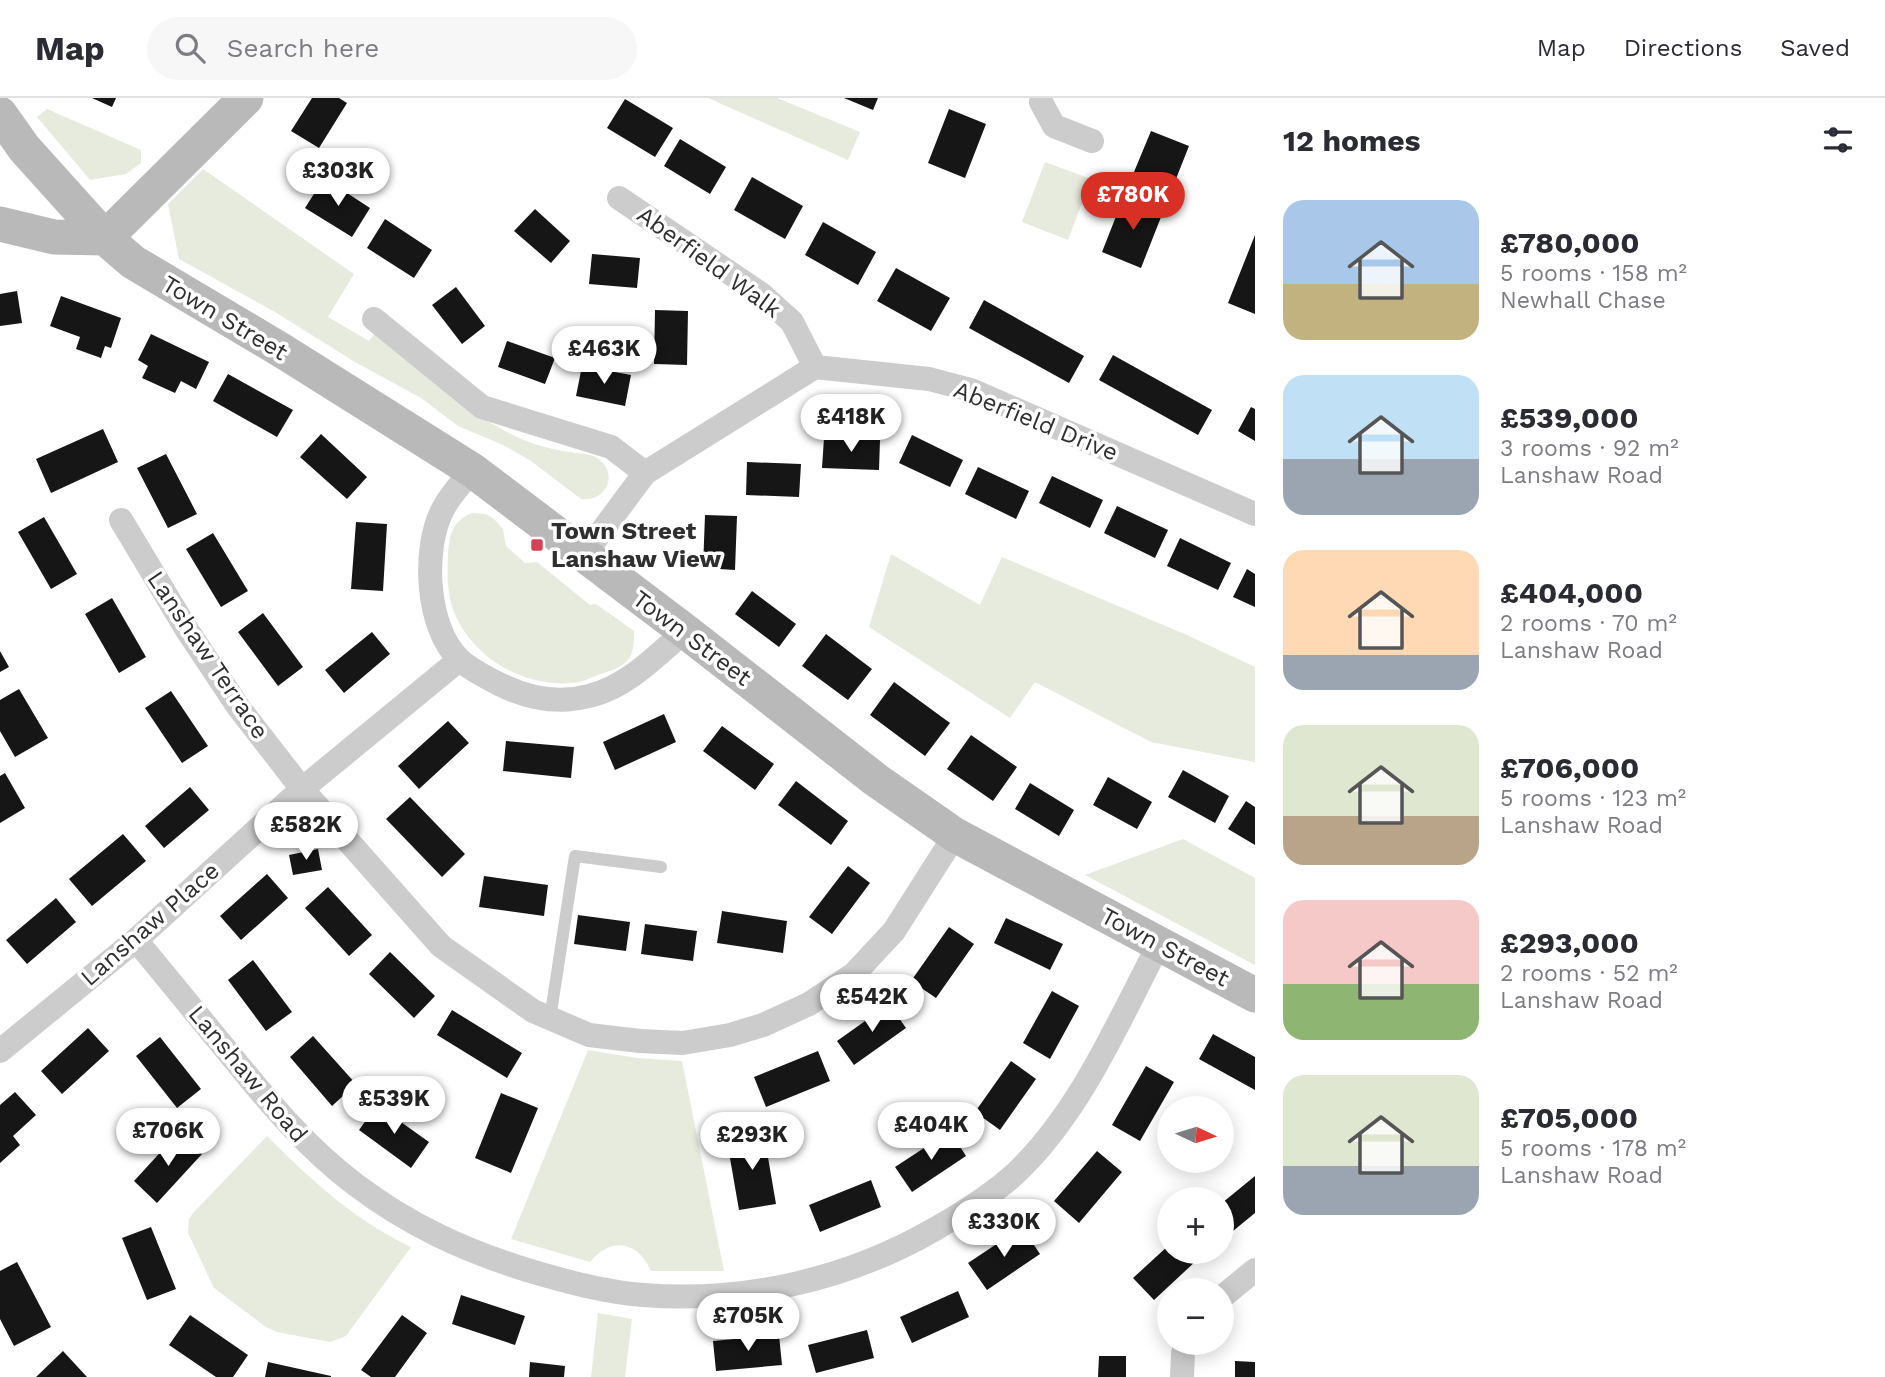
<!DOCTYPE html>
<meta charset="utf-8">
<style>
body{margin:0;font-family:"Work Sans",sans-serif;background:#f7f7f7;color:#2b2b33;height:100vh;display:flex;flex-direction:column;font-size:26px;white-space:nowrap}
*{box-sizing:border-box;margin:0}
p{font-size:23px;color:#7c7c81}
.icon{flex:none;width:38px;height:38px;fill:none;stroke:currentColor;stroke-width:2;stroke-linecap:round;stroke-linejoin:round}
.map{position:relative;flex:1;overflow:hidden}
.details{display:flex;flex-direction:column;background:#fff;width:630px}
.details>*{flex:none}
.needle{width:46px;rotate:94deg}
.tools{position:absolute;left:1157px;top:998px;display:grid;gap:14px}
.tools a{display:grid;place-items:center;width:77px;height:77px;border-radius:50%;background:#fff;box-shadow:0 4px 18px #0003;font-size:35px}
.price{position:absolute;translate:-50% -60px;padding:0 16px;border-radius:24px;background:#fff;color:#222;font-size:23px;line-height:46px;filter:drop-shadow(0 2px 4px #0008)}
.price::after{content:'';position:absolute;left:50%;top:42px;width:21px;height:16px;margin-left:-10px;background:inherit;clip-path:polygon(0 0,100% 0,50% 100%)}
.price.current{background:#d93025;color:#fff}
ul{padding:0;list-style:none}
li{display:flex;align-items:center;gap:21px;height:175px;padding:0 28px}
li span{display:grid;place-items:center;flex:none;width:196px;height:140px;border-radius:21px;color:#555}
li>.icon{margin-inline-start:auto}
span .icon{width:84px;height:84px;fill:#fffc;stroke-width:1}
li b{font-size:30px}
h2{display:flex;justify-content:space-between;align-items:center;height:84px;padding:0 28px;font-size:30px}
header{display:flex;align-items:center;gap:42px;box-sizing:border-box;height:98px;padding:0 35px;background:#fff;border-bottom:2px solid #e1e1e2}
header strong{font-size:33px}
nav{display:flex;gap:38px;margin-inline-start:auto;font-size:24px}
.search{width:490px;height:63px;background:#f7f7f7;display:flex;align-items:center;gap:18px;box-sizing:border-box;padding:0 24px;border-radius:38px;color:#7c7c81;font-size:26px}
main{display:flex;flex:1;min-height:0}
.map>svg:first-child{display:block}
.green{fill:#e6ebde}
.building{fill:#161616}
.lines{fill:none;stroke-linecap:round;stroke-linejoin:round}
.lane{stroke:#ccc;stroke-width:12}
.street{stroke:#ccc;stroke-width:24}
.secondary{stroke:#b9b9b9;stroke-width:35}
.poi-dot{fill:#d64254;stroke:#fff;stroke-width:2.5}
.labels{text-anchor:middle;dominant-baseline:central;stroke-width:7;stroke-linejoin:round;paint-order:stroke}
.street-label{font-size:24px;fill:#2f2f2f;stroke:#fff}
.poi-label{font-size:24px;font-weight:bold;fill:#2f2f2f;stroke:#fff;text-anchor:start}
</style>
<header>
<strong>Map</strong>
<div class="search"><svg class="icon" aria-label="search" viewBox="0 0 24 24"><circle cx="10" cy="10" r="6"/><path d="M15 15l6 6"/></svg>Search here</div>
<nav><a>Map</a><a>Directions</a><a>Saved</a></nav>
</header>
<main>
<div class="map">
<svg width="1255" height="1279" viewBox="0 0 1255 1279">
<rect width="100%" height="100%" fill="#fff"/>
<!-- green -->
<path class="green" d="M 708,0 L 777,0 L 860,34 L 848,62 Z
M 47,11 L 141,52 L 141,65 L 126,76 L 90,82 L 37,19 Z
M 1045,64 L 1091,81 L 1068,142 L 1022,124 Z
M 203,71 L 354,176 L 328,219 L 369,243 L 375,235 C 422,273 468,318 524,342 C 538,348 556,352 571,354 C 580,356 589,355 597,360 C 619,374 608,404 581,401 L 531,363 L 503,347 L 458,328 L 421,300 L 355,264 L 275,214 L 179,161 L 168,106 Z
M 472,415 L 486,416 L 494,421 L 503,431 L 506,448 L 525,465 L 537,464 L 590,507 L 596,506 L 634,533 C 634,542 634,551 630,559 C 623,570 609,573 598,577 C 589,580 581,585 572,585 C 524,589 474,561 455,516 C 447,498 447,477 448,458 C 449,438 452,423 472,415 Z
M 891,456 L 980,507 L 1002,459 L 1187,537 L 1255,569 L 1255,664 L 1151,644 L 1035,584 L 1010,620 L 869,529 Z
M 1183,741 L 1255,780 L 1255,867 L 1085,777 Z
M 588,952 L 637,960 L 682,963 L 724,1173 L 651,1173 C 638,1143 611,1138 590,1164 L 511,1141 Z
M 267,1038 C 312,1083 353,1121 411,1149 L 346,1238 L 330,1244 L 277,1234 L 266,1229 L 214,1190 L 188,1135 L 189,1121 L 193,1115 Z
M 598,1215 L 632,1221 L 625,1279 L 591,1279 Z"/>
<!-- building -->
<path class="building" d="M 92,0 L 116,0 L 112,9 Z
M 312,0 L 339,0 L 347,5 L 319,50 L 291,33 Z
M 844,0 L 878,0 L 873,12 Z
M 625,1 L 673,30 L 655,59 L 607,30 Z
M 949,11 L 986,26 L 965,80 L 928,65 Z
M 1151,33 L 1189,48 L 1168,101 L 1129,86 Z
M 680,41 L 726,69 L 710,96 L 664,68 Z
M 752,79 L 803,108 L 785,141 L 734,112 Z
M 324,80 L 370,110 L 352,139 L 305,110 Z
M 1124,98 L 1163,114 L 1141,170 L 1102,154 Z
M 535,111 L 570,143 L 551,165 L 514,133 Z
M 385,121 L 432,152 L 414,180 L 367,150 Z
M 823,124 L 876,154 L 858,187 L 805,157 Z
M 1255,137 L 1255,216 L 1228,205 Z
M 592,156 L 640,160 L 637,190 L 589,186 Z
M 896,170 L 950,200 L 931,233 L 877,203 Z
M 456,189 L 485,228 L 462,246 L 432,207 Z
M 17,193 L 22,225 L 0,228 L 0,196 Z
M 61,198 L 121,220 L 111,250 L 105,248 L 101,260 L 76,251 L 80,239 L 50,228 Z
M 984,202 L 1084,258 L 1069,285 L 969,230 Z
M 655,212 L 688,213 L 687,267 L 654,266 Z
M 151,236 L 209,264 L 196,291 L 181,283 L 175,295 L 142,280 L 148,268 L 138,262 Z
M 507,243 L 555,260 L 545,286 L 498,269 Z
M 1113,257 L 1212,312 L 1198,337 L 1099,282 Z
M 582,268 L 631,277 L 625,308 L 576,298 Z
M 228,276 L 293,312 L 277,339 L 213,303 Z
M 1251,309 L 1255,311 L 1255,343 L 1238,333 Z
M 103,331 L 118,364 L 51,395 L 36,361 Z
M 321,336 L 367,379 L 347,401 L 300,359 Z
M 912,337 L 963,362 L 950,389 L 899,365 Z
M 824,340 L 880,342 L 879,372 L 822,370 Z
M 166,356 L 197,416 L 168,430 L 137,370 Z
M 747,364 L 801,366 L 799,399 L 746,397 Z
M 978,369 L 1029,393 L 1016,421 L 965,396 Z
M 1052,378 L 1103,402 L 1090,430 L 1039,405 Z
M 1117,408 L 1168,432 L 1155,460 L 1104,435 Z
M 705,417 L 737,418 L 735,472 L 703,470 Z
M 44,419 L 77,476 L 51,491 L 18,434 Z
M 356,424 L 387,426 L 383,493 L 351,491 Z
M 213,435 L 248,493 L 221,509 L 186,451 Z
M 1180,440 L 1231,465 L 1218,492 L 1167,468 Z
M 1247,471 L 1255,476 L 1255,509 L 1233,499 Z
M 752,493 L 796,526 L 779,549 L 735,516 Z
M 112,500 L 146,559 L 119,575 L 85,516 Z
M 263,515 L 303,569 L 278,588 L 238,534 Z
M 372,534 L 390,556 L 344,595 L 325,572 Z
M 826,536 L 872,571 L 848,602 L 802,568 Z
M 0,553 L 9,569 L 0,574 Z
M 894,584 L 950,625 L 925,658 L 870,617 Z
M 19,591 L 48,640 L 15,659 L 0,633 L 0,602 Z
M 171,593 L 208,648 L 182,665 L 145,610 Z
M 664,616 L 676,644 L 615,672 L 603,644 Z
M 448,623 L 469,645 L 419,691 L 398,668 Z
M 722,628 L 774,666 L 755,692 L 703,653 Z
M 971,637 L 1017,669 L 993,703 L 947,671 Z
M 506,643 L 574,649 L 571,680 L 503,673 Z
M 1183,672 L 1229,698 L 1215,725 L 1168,699 Z
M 5,675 L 25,710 L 0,725 L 0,678 Z
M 1108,679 L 1152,704 L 1137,731 L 1093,707 Z
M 796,683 L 848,723 L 831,747 L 778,707 Z
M 1030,685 L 1074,712 L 1059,738 L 1015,711 Z
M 190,689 L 209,712 L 164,750 L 145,728 Z
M 410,699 L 465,756 L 442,779 L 386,721 Z
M 1246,703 L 1255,709 L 1255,747 L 1228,731 Z
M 123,736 L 146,763 L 92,808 L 69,781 Z
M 318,751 L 322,772 L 293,777 L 289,757 Z
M 848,768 L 870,785 L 832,836 L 809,819 Z
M 267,776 L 288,800 L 241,842 L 220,818 Z
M 484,778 L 548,787 L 544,818 L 479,809 Z
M 328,789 L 372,837 L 349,858 L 305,810 Z
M 56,800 L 76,824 L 27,866 L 6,842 Z
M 722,813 L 787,823 L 783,855 L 717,845 Z
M 578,817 L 630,824 L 626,853 L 574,846 Z
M 1006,820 L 1063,846 L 1050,872 L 994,845 Z
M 645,826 L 697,833 L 693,863 L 641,856 Z
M 949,829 L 974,846 L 936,900 L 911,883 Z
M 390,854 L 435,898 L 414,920 L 369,876 Z
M 253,862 L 292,914 L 266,933 L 228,882 Z
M 1052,893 L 1079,908 L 1050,961 L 1023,945 Z
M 889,906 L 906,930 L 854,967 L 837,943 Z
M 452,912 L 522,955 L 507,980 L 437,937 Z
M 88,930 L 109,953 L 62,996 L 41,973 Z
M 1213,936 L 1255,959 L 1255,992 L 1199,961 Z
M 313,938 L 356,986 L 332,1008 L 290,959 Z
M 160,939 L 201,991 L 177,1010 L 136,958 Z
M 818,953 L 830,983 L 766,1009 L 754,979 Z
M 1011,963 L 1036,981 L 1000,1032 L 975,1014 Z
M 1146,968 L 1174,984 L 1140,1043 L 1112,1027 Z
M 15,994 L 36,1017 L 13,1038 L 20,1047 L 0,1065 L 0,1007 Z
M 501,995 L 538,1010 L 511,1075 L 475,1060 Z
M 377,1007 L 429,1044 L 411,1070 L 359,1032 Z
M 950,1033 L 966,1058 L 912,1094 L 895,1069 Z
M 178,1035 L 202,1056 L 157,1105 L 134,1083 Z
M 764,1036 L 776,1106 L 739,1112 L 727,1043 Z
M 1097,1053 L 1122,1074 L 1079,1125 L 1054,1103 Z
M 1255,1078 L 1255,1115 L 1222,1142 L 1222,1105 Z
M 871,1082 L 881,1109 L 820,1134 L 809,1107 Z
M 151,1129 L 176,1191 L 147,1202 L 122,1140 Z
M 1022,1129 L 1040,1156 L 987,1192 L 968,1165 Z
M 1169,1147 L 1169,1153 L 1189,1153 L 1197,1162 L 1154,1202 L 1133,1180 Z
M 17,1164 L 51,1229 L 14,1248 L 0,1221 L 0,1173 Z
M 958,1193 L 969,1219 L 912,1245 L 900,1219 Z
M 461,1197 L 525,1218 L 515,1247 L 452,1226 Z
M 190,1217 L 248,1257 L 233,1279 L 216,1279 L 169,1247 Z
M 402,1217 L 427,1235 L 395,1279 L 371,1279 L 361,1272 Z
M 867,1232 L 874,1260 L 816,1275 L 808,1247 Z
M 779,1237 L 782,1267 L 716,1273 L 713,1243 Z
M 63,1253 L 87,1279 L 36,1279 Z
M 1099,1258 L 1126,1258 L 1126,1279 L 1098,1279 Z
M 1235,1263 L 1255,1264 L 1255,1279 L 1235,1279 Z
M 268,1264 L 331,1278 L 331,1279 L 265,1279 Z
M 530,1264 L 565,1268 L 564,1279 L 529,1279 Z"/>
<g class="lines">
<!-- lane -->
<path class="lane" d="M 550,921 L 575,758 L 661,769"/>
<!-- street -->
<path class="street" d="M 1041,4 L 1054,28 L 1092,43
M 619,100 L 761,196 L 792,224 L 815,269
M 374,221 L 482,309 L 611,349 L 645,375
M 472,372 C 462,385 450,397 443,411 C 422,450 426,531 460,562 C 471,572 487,580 501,587 C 528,600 559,606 589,598 C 627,589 656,558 685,533
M 121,422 L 187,532 L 239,610 L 302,691 L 441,848 L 533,913 L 589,937 L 640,943 L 683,945 L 730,937 L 763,927 L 809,906 L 854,876 L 894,833 L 955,737
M 584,457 L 645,375 L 815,269 L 929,281 L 971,292 L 1255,416
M 136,842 C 168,881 200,920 232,959 C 270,1006 308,1051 356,1087 C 409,1127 463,1152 527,1172 C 564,1183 604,1194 643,1197 C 744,1205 847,1182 935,1131 C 963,1115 992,1097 1016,1075 C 1081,1013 1118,924 1159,846
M 0,953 L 136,842 L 302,691 L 459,562
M 1222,1199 L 1255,1172
M 1182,1279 L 1183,1255 L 1187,1244"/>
<!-- secondary -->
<path class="secondary" d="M 0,16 L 24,50 L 105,140 L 133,164 L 281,252 L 472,372 L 685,533 L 876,682 L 955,737 L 1255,897
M 0,126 L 54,139 L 105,140
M 105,140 L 246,0"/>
</g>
<!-- markers -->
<rect class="poi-dot" x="530" y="440" width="14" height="14" rx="3.5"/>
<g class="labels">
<!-- street labels -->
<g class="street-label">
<text transform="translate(709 164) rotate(36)">Aberfield Walk</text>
<text transform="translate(225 220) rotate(31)">Town Street</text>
<text transform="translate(1036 323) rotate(22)">Aberfield Drive</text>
<text transform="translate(692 540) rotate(37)">Town Street</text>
<text transform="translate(208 557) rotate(56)">Lanshaw Terrace</text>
<text transform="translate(150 826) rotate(-41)">Lanshaw Place</text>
<text transform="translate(1165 849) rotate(28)">Town Street</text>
<text transform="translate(248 976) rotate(50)">Lanshaw Road</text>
</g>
<!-- poi labels -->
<g class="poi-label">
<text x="551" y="433">Town Street<tspan x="551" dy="28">Lanshaw View</tspan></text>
</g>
</g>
</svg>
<div class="tools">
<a><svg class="needle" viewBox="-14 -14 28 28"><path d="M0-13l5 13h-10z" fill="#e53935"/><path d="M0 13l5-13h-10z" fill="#7c7c81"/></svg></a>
<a>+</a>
<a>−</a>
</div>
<b class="price" style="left:338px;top:110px">£303K</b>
<b class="price current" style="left:1133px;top:134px">£780K</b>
<b class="price" style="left:604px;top:288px">£463K</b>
<b class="price" style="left:851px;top:356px">£418K</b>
<b class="price" style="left:306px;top:764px">£582K</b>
<b class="price" style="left:872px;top:936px">£542K</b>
<b class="price" style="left:394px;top:1038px">£539K</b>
<b class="price" style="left:931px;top:1064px">£404K</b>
<b class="price" style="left:168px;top:1070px">£706K</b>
<b class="price" style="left:752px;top:1074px">£293K</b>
<b class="price" style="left:1004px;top:1161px">£330K</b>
<b class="price" style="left:748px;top:1255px">£705K</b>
</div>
<section class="details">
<h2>12 homes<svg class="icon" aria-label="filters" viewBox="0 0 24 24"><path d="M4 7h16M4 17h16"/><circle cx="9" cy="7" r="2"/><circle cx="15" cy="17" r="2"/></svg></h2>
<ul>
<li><span style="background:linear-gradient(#a9c7e8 60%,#c2b280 0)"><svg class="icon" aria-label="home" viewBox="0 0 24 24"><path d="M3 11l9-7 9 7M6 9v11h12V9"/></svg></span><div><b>£780,000</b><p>5 rooms · 158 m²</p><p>Newhall Chase</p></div></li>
<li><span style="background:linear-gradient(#bfe0f5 60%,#9aa5b1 0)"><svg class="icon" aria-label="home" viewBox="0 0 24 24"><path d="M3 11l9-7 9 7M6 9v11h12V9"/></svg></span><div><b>£539,000</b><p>3 rooms · 92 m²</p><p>Lanshaw Road</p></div></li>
<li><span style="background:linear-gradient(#ffd9b3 75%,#9aa5b1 0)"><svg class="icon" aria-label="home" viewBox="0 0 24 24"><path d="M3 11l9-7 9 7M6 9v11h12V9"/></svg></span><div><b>£404,000</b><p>2 rooms · 70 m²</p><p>Lanshaw Road</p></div></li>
<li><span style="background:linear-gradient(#dfe7d0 65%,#b9a48a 0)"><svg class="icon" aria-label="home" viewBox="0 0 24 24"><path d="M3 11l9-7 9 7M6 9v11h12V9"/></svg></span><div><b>£706,000</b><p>5 rooms · 123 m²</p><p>Lanshaw Road</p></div></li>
<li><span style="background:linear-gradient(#f6c9c9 60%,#8fb573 0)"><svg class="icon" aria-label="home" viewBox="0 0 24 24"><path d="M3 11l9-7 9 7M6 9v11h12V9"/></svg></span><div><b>£293,000</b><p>2 rooms · 52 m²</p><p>Lanshaw Road</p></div></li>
<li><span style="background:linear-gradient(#dfe7d0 65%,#9aa5b1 0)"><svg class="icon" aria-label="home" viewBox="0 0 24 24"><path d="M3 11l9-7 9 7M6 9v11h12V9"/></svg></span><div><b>£705,000</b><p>5 rooms · 178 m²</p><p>Lanshaw Road</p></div></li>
</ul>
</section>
</main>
